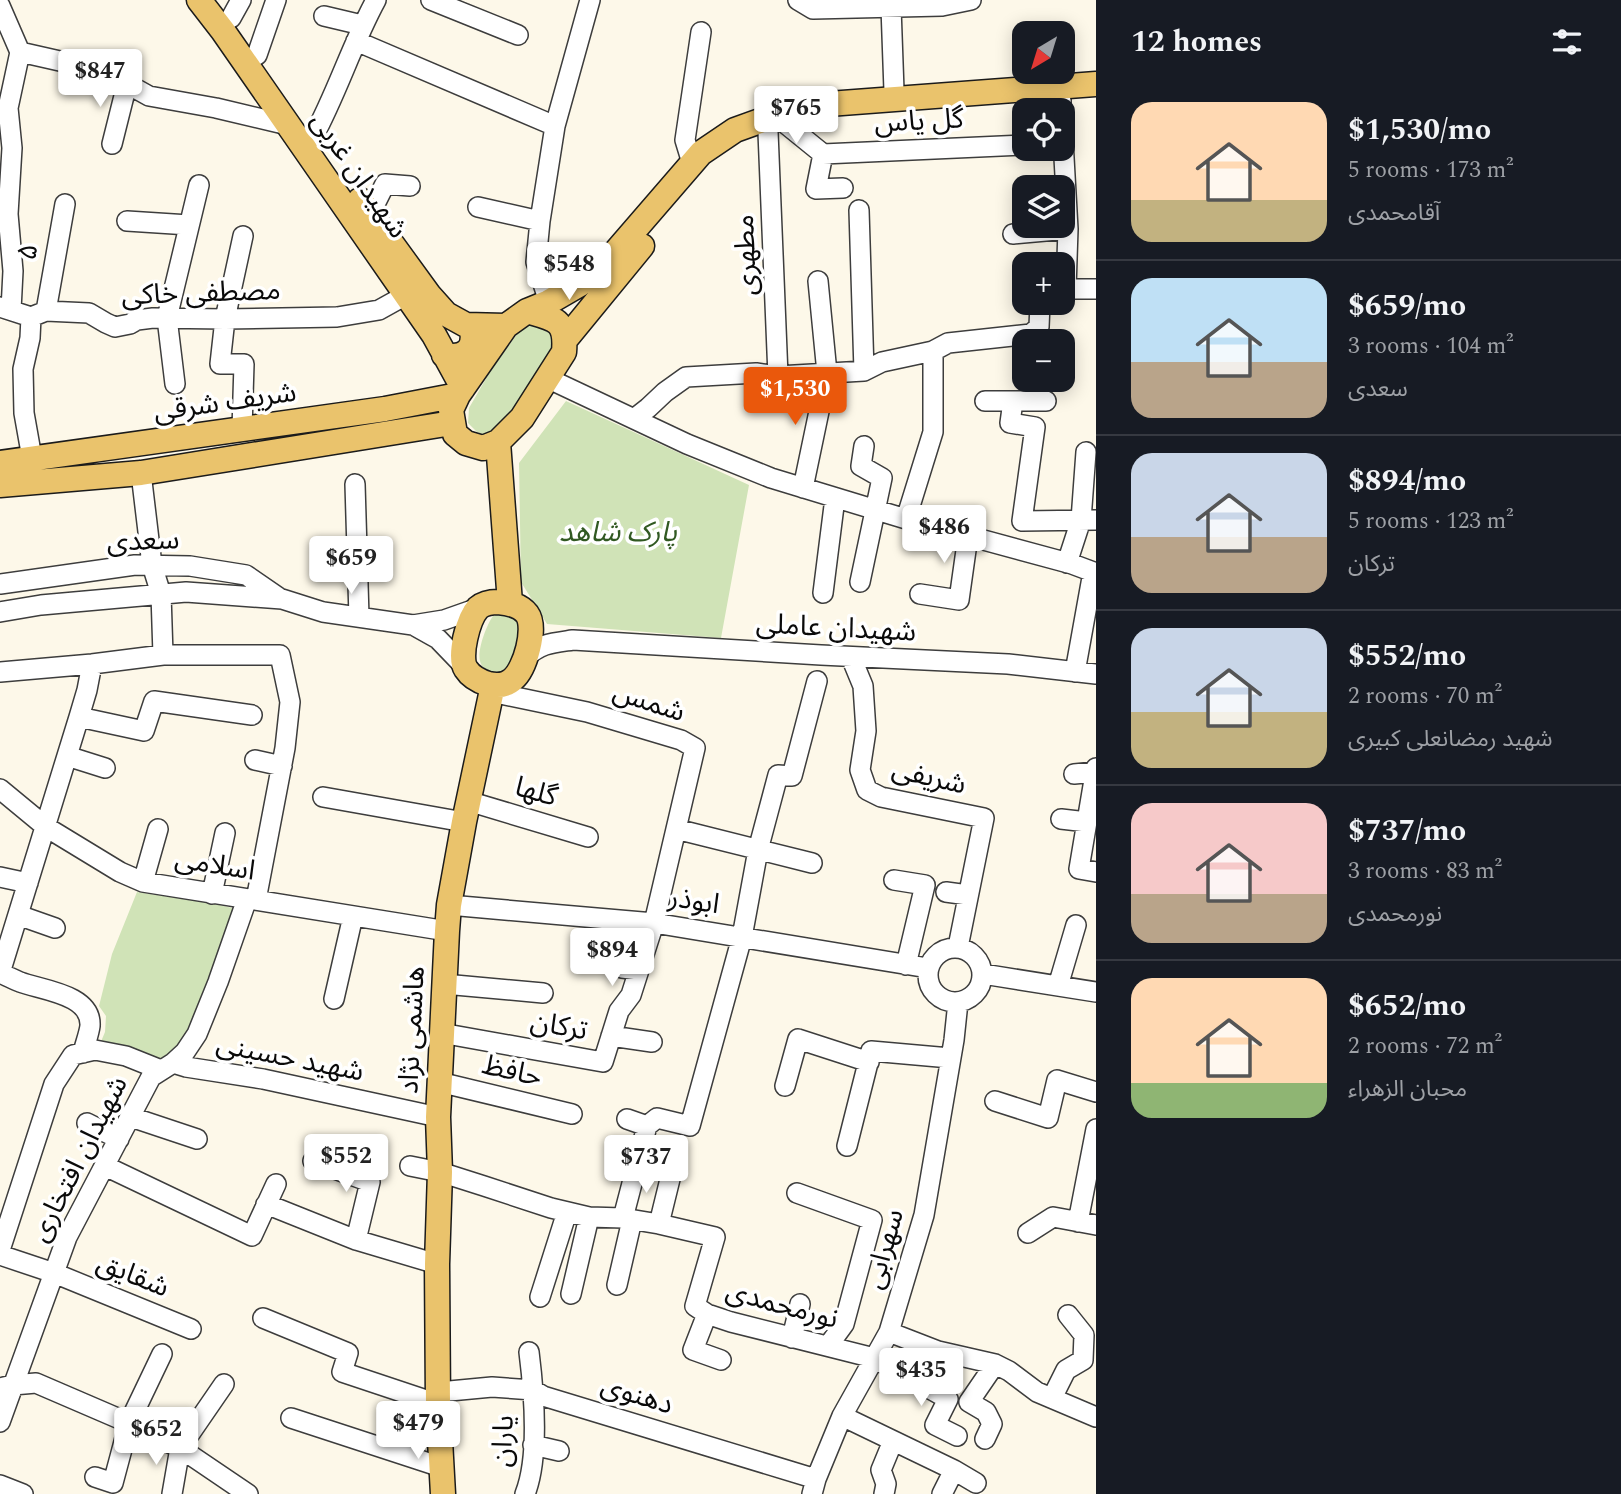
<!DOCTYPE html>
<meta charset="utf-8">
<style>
body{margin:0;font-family:Spectral,"Noto Sans Arabic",serif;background:#20242c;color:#f1f3f6;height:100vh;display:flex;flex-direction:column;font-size:26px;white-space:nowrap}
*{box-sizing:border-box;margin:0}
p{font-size:23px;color:#9ea1a6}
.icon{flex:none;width:38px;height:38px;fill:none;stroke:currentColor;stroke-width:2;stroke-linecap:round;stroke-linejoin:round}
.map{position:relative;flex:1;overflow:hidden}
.sheet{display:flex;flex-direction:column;background:#171b24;width:525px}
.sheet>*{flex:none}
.needle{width:46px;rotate:218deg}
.tools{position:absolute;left:1012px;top:21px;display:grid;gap:14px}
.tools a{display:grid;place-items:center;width:63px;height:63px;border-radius:14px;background:#171b24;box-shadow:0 4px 18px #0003;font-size:35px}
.price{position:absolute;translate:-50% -60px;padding:0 16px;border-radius:7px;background:#fff;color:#222;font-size:23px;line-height:46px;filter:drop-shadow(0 2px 4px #0008)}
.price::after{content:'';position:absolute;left:50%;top:42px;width:21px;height:16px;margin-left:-10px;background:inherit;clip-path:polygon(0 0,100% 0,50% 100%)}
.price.selected{background:#ea580c;color:#fff}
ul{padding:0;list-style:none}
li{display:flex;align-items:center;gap:21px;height:175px;padding:0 35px}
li+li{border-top:2px solid #363941}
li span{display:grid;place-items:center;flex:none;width:196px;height:140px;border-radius:21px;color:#555}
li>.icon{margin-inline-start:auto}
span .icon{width:84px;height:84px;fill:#fffc;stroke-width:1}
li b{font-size:30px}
h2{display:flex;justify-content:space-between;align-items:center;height:84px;padding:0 35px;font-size:30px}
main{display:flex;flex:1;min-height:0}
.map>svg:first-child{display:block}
.green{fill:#d0e3b7}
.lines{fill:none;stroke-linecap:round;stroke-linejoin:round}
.minor-casing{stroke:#3d3d3d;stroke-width:22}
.major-casing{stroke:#1b1b1b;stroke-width:27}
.minor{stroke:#fff;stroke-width:19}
.major{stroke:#eac36c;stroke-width:24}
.labels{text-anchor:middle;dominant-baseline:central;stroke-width:7;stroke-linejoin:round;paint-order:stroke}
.street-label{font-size:28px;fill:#0a0a0a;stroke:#fff}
.park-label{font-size:28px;font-style:italic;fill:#315922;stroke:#fff}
</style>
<main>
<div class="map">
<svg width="1096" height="1494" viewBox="0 0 1096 1494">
<rect width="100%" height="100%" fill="#fdf8e9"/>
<!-- green -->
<path class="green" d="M 533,323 L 551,326 L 558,347 L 511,419 L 488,436 L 477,432 L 468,423 L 469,408 L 491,370 L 520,330 Z
M 566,401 L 749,485 L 721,638 L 547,624 L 521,582 L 519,463 Z
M 502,613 L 513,614 L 520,622 L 521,633 L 510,665 L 502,672 L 492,673 C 487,670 481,667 480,661 C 477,650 487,624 493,616 Z
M 137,892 L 210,903 L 237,909 C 229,927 220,946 213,965 C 202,998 194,1039 163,1060 L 100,1044 L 105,1032 L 106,1016 L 99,1006 L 112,954 Z"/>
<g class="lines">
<!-- minor casing -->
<g class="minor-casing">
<path id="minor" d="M 431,0 L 518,35
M 798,0 L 813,9 L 942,6 L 971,0
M 0,6 L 20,52
M 891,7 L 894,91
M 324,16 L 362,25
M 231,18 L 241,0
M 356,41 L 555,126
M 257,55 L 276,0
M 1061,100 L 1061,110
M 1062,122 L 1068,229 L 1066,289 L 1062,289
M 786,124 L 823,154 L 1024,145
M 768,132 L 778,376
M 313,137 C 337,93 352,44 376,0
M 112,144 L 127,84
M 823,154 L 816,189 L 843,188
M 692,163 L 685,140 L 701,32
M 478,207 L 540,221
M 859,210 L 864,371
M 370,214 L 385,184 L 410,186
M 127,221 L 189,225
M 1013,234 L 1068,229
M 1066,289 L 1096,289
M 549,302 L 536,262 L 540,221 L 555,126 L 590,0
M 0,307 L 31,317 L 46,311 L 89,313 L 106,323 L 115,327 L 130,324 L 137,320 L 153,318 L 225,319 L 337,317 L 379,310 L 406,295
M 11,310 L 13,271 L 8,214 L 12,148 L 8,108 L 20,52 L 104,71 L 149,96 L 216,108 L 288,125
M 46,311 L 65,204
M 31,317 L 30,338 L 23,369 L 24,413 L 32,458
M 547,378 L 687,444 L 771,478 L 906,519 L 1072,564 L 1096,573
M 175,384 L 167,318 L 199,185
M 985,401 L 1046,401
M 1013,401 L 1010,423 L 1035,427 L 1022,521 L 1096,520
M 634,419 L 648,408 L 665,392 L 686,377 L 756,373 L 778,376 L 864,371 L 882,362 L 933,351 L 948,343 L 1031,334 L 1039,327 L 1040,303
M 242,429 L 244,364 L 220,364 L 225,319 L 243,236
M 141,473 L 152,565 L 161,594 L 163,655
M 355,484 L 359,617
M 803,488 L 827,373 L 818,281
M 906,519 L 933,432 L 933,351
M 1067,563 L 1081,520 L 1086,452
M 860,582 L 882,478 L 861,466 L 864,446
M 0,584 L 135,565 L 190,566 L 246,575 L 278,597
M 823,593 L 835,498
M 920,594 L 959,600 L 968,536
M 0,612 L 41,605 L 186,592 L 282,599 L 323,612 L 413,625 L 444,620 L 478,608
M 413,625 L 438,639 L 464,666
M 851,657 L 863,686 L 866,731 L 860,770 L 867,790 L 881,797 L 984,818 L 958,947
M 525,658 C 541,643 552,643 573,640 L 821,655 L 1008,664 L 1096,674
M 0,672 L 92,664 L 163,655 L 280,655 L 290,702 L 285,748 L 256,900
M 1075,672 L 1093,572
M 79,717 L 144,731 L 154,701 L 252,715
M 67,756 L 105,768
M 255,760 L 282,766
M 1096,768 L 1079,869 L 1096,872
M 1074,774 L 1095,772
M 0,789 L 46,827 L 120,872 L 143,882 L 447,931
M 323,797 L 464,822
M 468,801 L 588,837
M 1061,819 L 1087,822
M 676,829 L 812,863
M 0,877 L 28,883
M 894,880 L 925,885 L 906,965
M 143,882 L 158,829
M 946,892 L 968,895
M 212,894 L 225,833
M 449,905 L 654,923 L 928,968
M 18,915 L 55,928
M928 975a27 27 0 1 1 54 0a27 27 0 1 1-54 0Z
M 622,968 L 639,970
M 0,973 L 79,717 L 87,690 L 92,664
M 0,973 C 7,976 13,979 20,982 C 41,990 92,994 90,1026 C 89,1034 85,1044 83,1053
M 983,974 L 1096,992
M 444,984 L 543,993
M 1058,986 L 1076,925
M 334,999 L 353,916
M 441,1033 L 603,1062 L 619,1011 L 631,995 L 654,923 L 695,748 L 681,740 L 587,712 L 491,692
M 611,1036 L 652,1042
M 173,1063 L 186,1067 L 263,1079 L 438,1117
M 439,1082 L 572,1114
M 785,1086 L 798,1039 L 869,1062
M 995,1101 L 1048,1118 L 1057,1080 L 1096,1092
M 131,1117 L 197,1139
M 627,1119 L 647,1126
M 87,1123 L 119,1139
M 847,1146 L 871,1051 L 950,1058
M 313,1161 L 370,1182 L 356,1240
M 105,1166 L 252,1236 L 276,1184
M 410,1166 L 440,1172 L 484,1186 L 551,1208 L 589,1217 L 623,1218 L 659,1224 L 715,1237 L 695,1306 L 707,1314 L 731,1322 L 874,1358 L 948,1399 L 935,1425 L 957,1436
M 797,1193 L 872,1220 L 844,1324 L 828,1346
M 266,1204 L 356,1240 L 437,1264
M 623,1218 L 647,1126 L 657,1118 L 690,1126 L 742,937 L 758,850 L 778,775 L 792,776 L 817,681
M 1078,1222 L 1096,1129
M 659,1224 L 671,1175
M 1028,1233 L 1053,1217 L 1096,1225
M 0,1250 L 54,1084 L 73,1055 L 95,1050 L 126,1056 L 161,1070
M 0,1255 L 54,1273 L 191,1329
M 617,1285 L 632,1220
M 571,1294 L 589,1217
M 540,1297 L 567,1212
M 707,1314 L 693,1350 L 721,1360
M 263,1318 L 348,1353 L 342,1372 L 438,1404
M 889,1332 L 938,1351 L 995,1364 L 1009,1371 L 1037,1392 L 1096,1417
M 792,1338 L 800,1304
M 4,1387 L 13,1385 L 36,1383 L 129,1423 L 180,1448 L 248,1494
M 439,1392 L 492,1387 L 533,1390 L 543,1396 L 816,1479
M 1052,1398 L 1066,1370 L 1083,1360 L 1084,1335 L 1068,1315
M 842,1416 L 954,1470 L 976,1483
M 291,1418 L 441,1467
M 0,1422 L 67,1237 L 151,1077 L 173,1063 L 185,1052 L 197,1034 L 218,982 L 247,899
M 985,1439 L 992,1424 L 986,1412 L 969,1402 L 995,1364
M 533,1445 L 559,1451
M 95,1477 L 113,1483 L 129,1423 L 162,1354
M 0,1485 L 23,1494
M 172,1494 L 180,1448 L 224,1384
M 525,1494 C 540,1456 534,1392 529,1352
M 812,1494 L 816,1479 L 842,1416 L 889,1332 L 924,1215 L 954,1040 L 958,1002
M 884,1494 L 886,1484 L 881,1470 L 893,1441
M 942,1494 L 954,1470"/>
</g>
<!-- major casing -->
<g class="major-casing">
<path id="major" d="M 199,0 L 223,31 L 434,335 L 463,388
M 360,200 L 429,295 L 446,314 L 466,325 L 506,326
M 527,311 C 554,319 567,319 564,352 L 522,418 L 498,442 L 483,448 L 466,443 L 455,434 L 451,410 L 458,395 L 506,326 L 527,311 L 549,302 L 580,284 L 612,256 L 701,153 L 735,130 L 802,106 L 1096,84
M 565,340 L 642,246
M 444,355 C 466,359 477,348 471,326
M 498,442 L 510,603
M 0,463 L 385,409 L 458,395
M 0,485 L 141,473 L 452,423
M 498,602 C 509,603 520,605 527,614 C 537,628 525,669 513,679 C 506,686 497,686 488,684 C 479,681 471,677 466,669 C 458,657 468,619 478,608 C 484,603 491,602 498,602 Z
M 443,1494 L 438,1404 L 437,1264 L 440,1172 L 438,1117 L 447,931 L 449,905 L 464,822 L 493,685"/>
</g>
<!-- minor -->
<use href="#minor" class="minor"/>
<!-- major -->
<use href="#major" class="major"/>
</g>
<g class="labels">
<!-- street labels -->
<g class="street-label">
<text transform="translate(919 121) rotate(-3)">گل یاس</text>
<text transform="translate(359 175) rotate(55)">شهیدان غربی</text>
<text transform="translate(28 252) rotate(-80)">۵</text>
<text transform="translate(746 255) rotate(-92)">مطهری</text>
<text transform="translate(201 293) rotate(-2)">مصطفی خاکی</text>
<text transform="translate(225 402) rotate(-8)">شریف شرقی</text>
<text transform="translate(143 541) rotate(-2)">سعدی</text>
<text transform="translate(836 628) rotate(3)">شهیدان عاملی</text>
<text transform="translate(649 702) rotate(18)">شمس</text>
<text transform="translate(929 777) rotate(13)">شریفی</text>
<text transform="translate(536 792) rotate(16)">گلها</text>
<text transform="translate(215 865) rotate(9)">اسلامی</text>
<text transform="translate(694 901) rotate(9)">ابوذر</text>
<text transform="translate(559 1026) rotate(10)">ترکان</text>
<text transform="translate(412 1030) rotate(-87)">هاشمی نژاد</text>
<text transform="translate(290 1058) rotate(11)">شهید حسینی</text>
<text transform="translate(512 1071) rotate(13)">حافظ</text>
<text transform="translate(79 1159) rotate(-63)">شهیدان افتخاری</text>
<text transform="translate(884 1249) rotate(-74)">سهرابی</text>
<text transform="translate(133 1275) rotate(22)">شقایق</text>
<text transform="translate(782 1305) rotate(15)">نورمحمدی</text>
<text transform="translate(637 1395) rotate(17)">دهنوی</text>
<text transform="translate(503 1441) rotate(-87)">یاران</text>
</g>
<!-- park labels -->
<g class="park-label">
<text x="618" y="532">پارک شاهد</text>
</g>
</g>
</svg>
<div class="tools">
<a><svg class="needle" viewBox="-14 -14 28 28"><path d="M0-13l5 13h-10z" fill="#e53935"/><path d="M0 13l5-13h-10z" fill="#9ea1a6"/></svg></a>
<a><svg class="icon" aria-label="locate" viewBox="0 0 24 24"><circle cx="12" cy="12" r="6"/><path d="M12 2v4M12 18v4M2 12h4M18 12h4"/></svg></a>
<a><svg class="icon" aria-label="layers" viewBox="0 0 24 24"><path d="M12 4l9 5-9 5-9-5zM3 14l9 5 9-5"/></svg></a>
<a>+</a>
<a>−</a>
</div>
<b class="price" style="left:100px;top:109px">$847</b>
<b class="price" style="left:796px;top:146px">$765</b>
<b class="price" style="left:569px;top:302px">$548</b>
<b class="price selected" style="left:795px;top:427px">$1,530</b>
<b class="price" style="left:944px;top:565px">$486</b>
<b class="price" style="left:351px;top:596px">$659</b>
<b class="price" style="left:612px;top:988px">$894</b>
<b class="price" style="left:346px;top:1194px">$552</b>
<b class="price" style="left:646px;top:1195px">$737</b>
<b class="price" style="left:921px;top:1408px">$435</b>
<b class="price" style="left:418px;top:1461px">$479</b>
<b class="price" style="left:156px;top:1467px">$652</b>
</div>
<section class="sheet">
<h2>12 homes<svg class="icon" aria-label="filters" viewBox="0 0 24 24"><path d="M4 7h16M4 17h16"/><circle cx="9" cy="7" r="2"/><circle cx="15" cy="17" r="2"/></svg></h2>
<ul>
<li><span style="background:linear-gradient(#ffd9b3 70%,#c2b280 0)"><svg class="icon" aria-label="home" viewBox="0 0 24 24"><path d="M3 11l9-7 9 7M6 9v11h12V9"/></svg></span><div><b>$1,530/mo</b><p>5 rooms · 173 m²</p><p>آقامحمدی</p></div></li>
<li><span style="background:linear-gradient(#bfe0f5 60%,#b9a48a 0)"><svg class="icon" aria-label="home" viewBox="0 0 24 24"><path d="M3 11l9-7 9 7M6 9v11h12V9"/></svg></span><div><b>$659/mo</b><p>3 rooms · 104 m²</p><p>سعدی</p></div></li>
<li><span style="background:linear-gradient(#c9d6e8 60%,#b9a48a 0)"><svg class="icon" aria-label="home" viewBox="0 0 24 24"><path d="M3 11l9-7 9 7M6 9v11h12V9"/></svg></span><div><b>$894/mo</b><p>5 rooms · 123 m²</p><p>ترکان</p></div></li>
<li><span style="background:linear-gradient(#c9d6e8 60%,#c2b280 0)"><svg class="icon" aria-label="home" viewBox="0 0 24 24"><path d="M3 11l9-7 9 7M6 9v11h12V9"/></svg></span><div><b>$552/mo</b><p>2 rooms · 70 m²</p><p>شهید رمضانعلی کبیری</p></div></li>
<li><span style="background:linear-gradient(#f6c9c9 65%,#b9a48a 0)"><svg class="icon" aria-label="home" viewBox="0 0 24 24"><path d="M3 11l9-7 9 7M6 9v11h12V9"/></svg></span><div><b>$737/mo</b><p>3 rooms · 83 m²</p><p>نورمحمدی</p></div></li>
<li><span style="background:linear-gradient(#ffd9b3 75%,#8fb573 0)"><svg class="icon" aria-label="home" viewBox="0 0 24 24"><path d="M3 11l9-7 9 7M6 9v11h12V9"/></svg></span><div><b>$652/mo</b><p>2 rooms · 72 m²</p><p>محبان الزهراء</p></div></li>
</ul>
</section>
</main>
